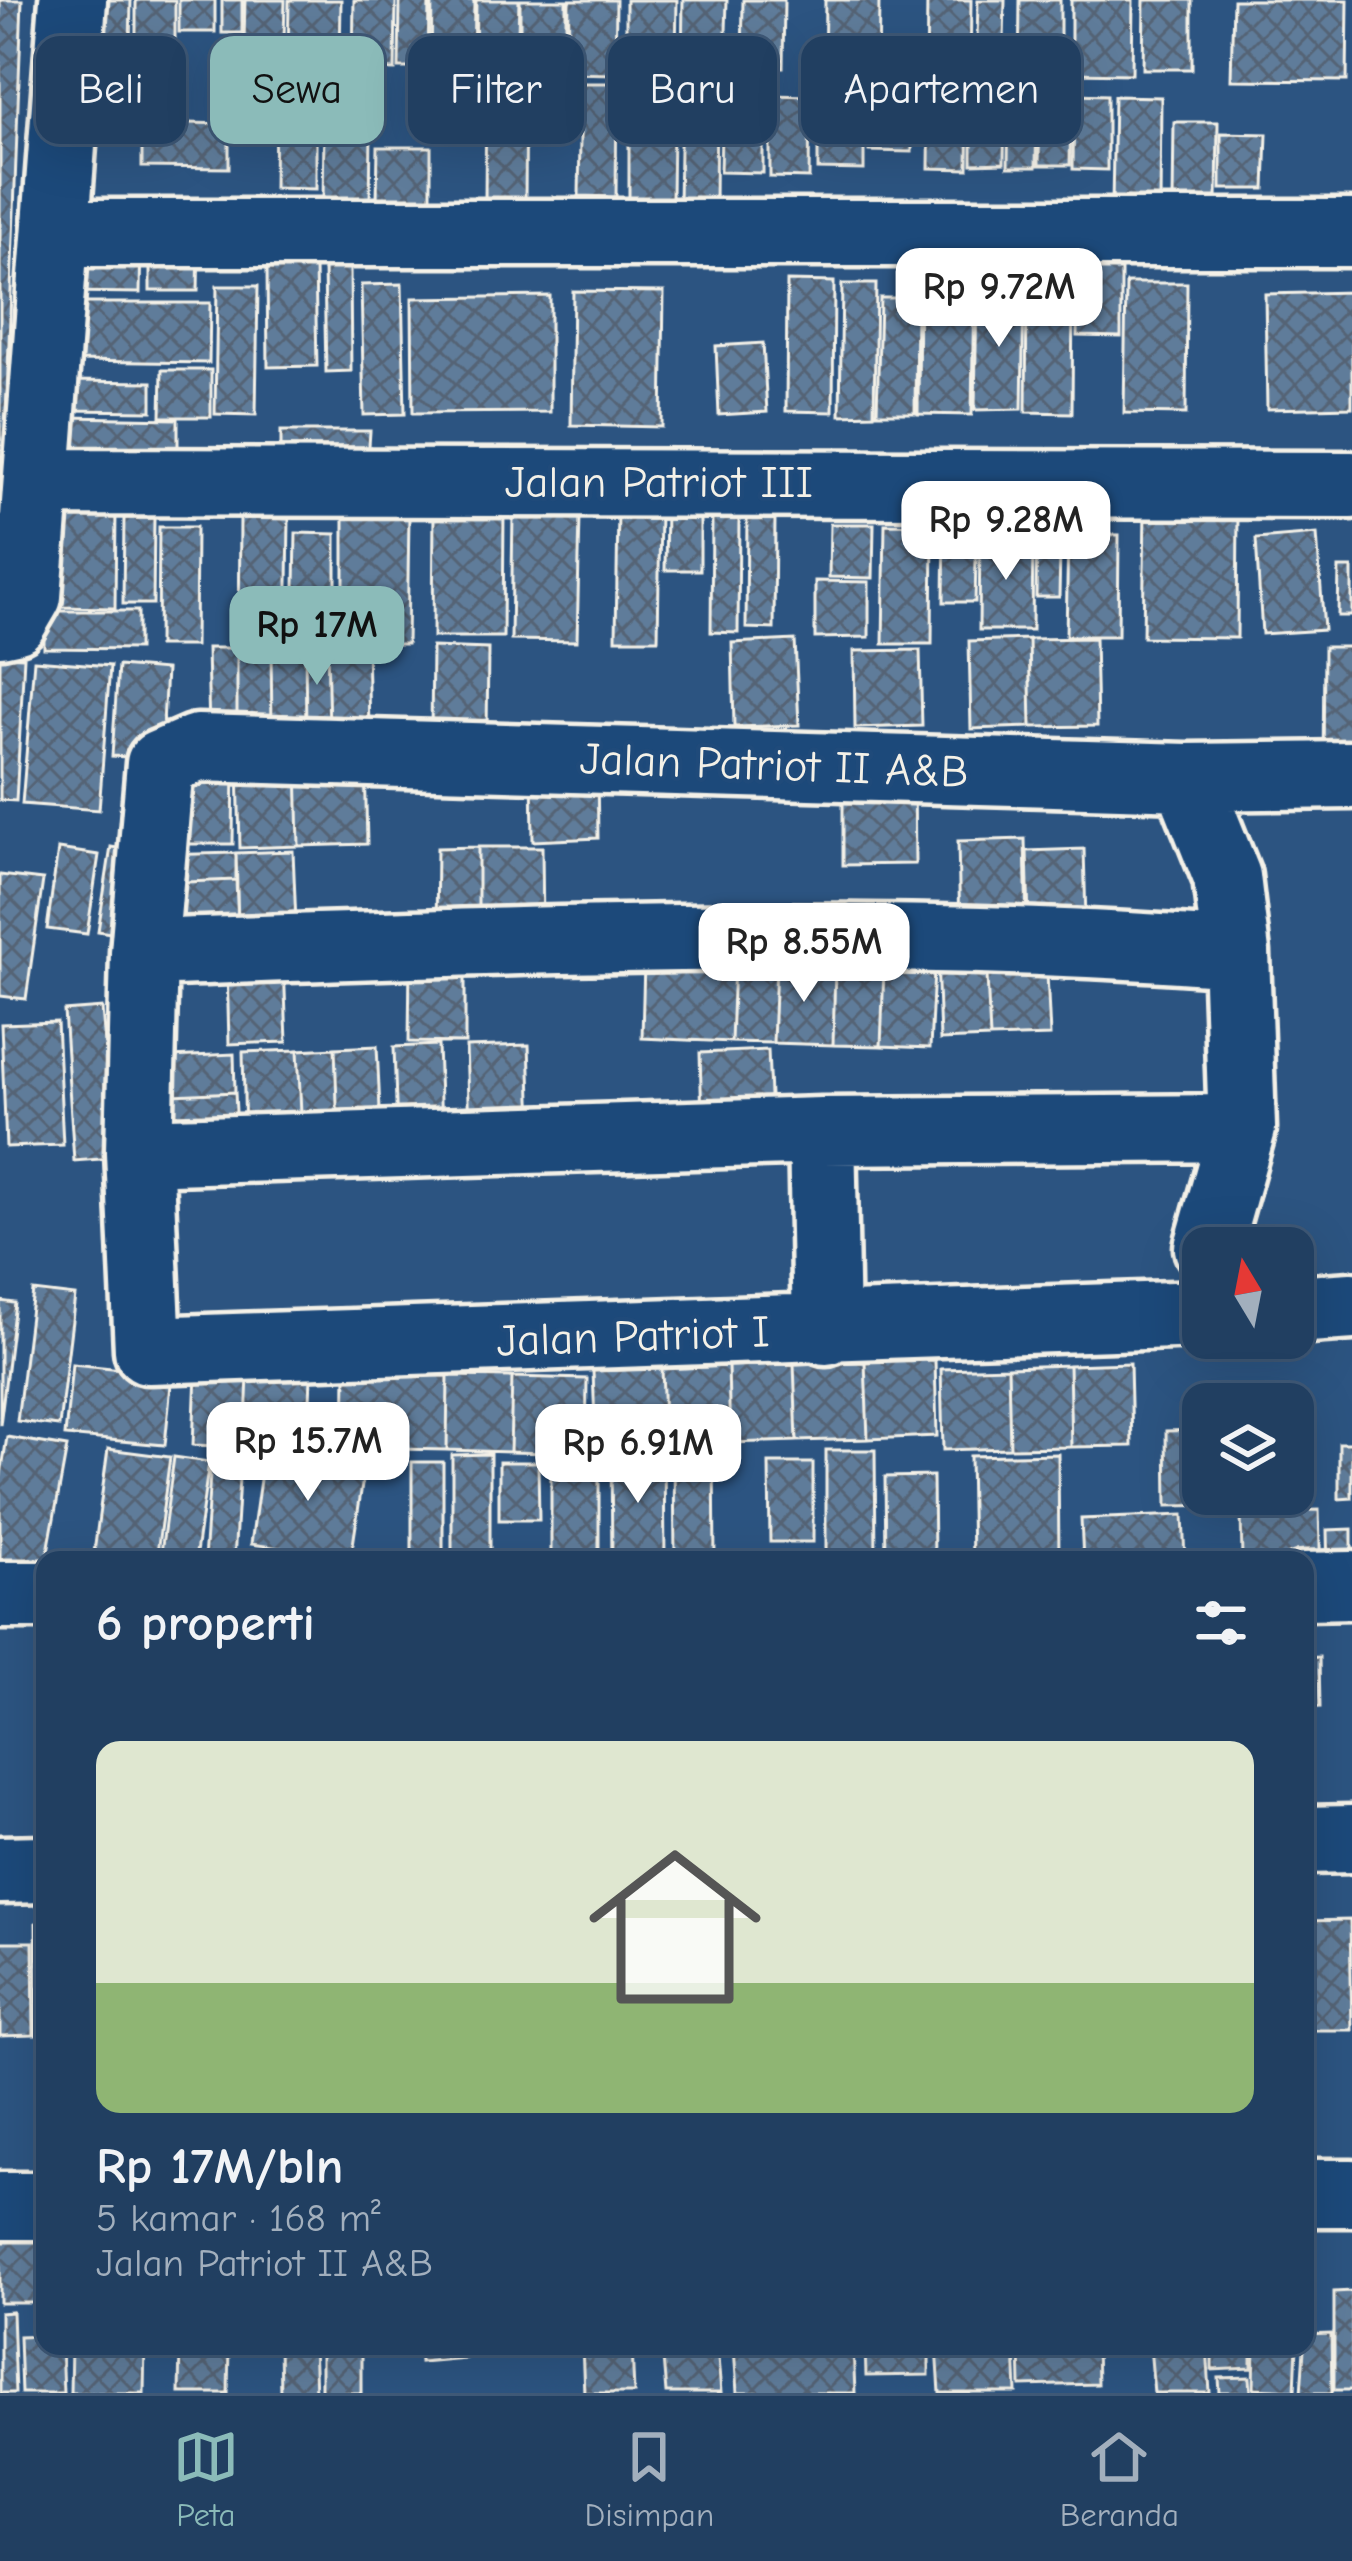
<!DOCTYPE html>
<html lang="id">
<meta charset="utf-8">
<style>
body{margin:0;font-family:"Comic Neue",sans-serif;background:#2d4a6a;color:#f1f3f6;height:100vh;display:flex;flex-direction:column;font-size:45px;white-space:nowrap}
*{box-sizing:border-box;margin:0}
p{font-size:39px;color:#a2afbd}
.icon{flex:none;width:66px;height:66px;fill:none;stroke:currentColor;stroke-width:2;stroke-linecap:round;stroke-linejoin:round}
.map{position:relative;flex:1;overflow:hidden}
.details{position:absolute;left:36px;top:1551px;width:1278px;height:804px;display:flex;flex-direction:column;background:#213f61;border-radius:24px;box-shadow:0 12px 48px #0002,0 0 0 3px #3e5876}
.details>*{flex:none}
.guide{position:absolute;left:36px;top:36px;width:1281px;height:108px;display:flex;gap:24px}
.needle{width:78px;rotate:350deg}
.tools{position:absolute;left:1182px;top:1227px;display:grid;gap:24px}
.tools a{display:grid;place-items:center;width:132px;height:132px;border-radius:24px;background:#213f61;box-shadow:0 12px 48px #0002,0 0 0 3px #3e5876;font-size:60px}
.price{position:absolute;translate:-50% -102px;padding:0 27px;border-radius:24px;background:#fff;color:#222;font-size:39px;line-height:78px;filter:drop-shadow(0 3px 6px #0008)}
.price::after{content:'';position:absolute;left:50%;top:72px;width:36px;height:27px;margin-left:-18px;background:inherit;clip-path:polygon(0 0,100% 0,50% 100%)}
.price.active{background:#8bbbb9;color:#111}
ul{padding:0;list-style:none}
li{display:grid;align-content:center;gap:24px;height:636px;padding:0 60px}
li span{display:grid;place-items:center;height:372px;border-radius:24px;color:#555}
li>.icon{margin-inline-start:auto}
span .icon{width:216px;height:216px;fill:#fffc;stroke-width:1}
li b{font-size:51px}
h2{display:flex;justify-content:space-between;align-items:center;height:144px;padding:0 60px;font-size:51px}
.pill{padding:0 42px;border-radius:24px;background:#213f61;box-shadow:0 12px 48px #0002,0 0 0 3px #3e5876;font-size:42px;line-height:108px}
.pill.active{background:#8bbbb9;color:#111}
.menu{display:flex;justify-content:space-around;align-items:center;height:168px;border-top:3px solid #3e5876;background:#213f61;font-size:33px;color:#a2afbd}
.menu a{display:grid;justify-items:center;gap:6px}
.menu .active{color:#8bbbb9}
.map>svg:first-child{display:block}
.building{fill:url(#building-cross-hatch);stroke:#f4f1e8;stroke-width:3}
.lines{fill:none;stroke-linecap:round;stroke-linejoin:round}
.minor-casing{stroke:#f4f1e8;stroke-width:75}
.minor{stroke:#1f4a7a;stroke-width:66}
.labels{text-anchor:middle;dominant-baseline:central;stroke-width:9;stroke-linejoin:round;paint-order:stroke}
.street-label{font-size:45px;fill:#f4f1e8;stroke:#1f4a7a}
</style>
<div class="map">
<svg width="1352" height="2393" viewBox="0 0 1352 2393">
<defs>
<pattern id="building-cross-hatch" width="8" height="8" patternUnits="userSpaceOnUse" patternTransform="scale(3)"><rect width="8" height="8" fill="#5e7b9a"/><path d="M0 0l8 8M0 8l8-8" fill="none" stroke="#556474"/></pattern>
</defs>
<rect width="100%" height="100%" fill="#2c5481"/>
<filter id="ink" filterUnits="userSpaceOnUse"><feTurbulence type="fractalNoise" baseFrequency=".00833" numOctaves="2"/><feDisplacementMap in="SourceGraphic" scale="24" xChannelSelector="R" yChannelSelector="G"/><feConvolveMatrix kernelMatrix="1 2 1 2 8 2 1 2 1" color-interpolation-filters="sRGB"/></filter>
<g filter="url(#ink)">
<!-- building -->
<path class="building" d="M 0,0 L 22,0 L 0,580 Z
M 90,0 L 131,0 L 130,46 L 90,45 Z
M 136,0 L 175,0 L 175,42 L 136,41 Z
M 179,0 L 215,0 L 215,32 L 179,32 Z
M 222,0 L 242,0 L 242,33 L 222,33 Z
M 245,0 L 285,0 L 284,42 L 244,43 Z
M 289,0 L 341,0 L 340,59 L 288,58 Z
M 354,0 L 396,0 L 395,70 L 353,69 Z
M 400,0 L 429,0 L 428,68 L 399,68 Z
M 432,0 L 474,0 L 473,73 L 431,72 Z
M 476,0 L 519,0 L 517,66 L 475,66 Z
M 520,0 L 566,0 L 566,42 L 520,41 Z
M 569,0 L 616,0 L 615,74 L 568,73 Z
M 626,0 L 677,0 L 676,56 L 626,56 Z
M 683,0 L 727,0 L 725,63 L 682,63 Z
M 743,0 L 784,0 L 783,67 L 742,67 Z
M 825,0 L 879,0 L 878,79 L 824,78 Z
M 927,0 L 971,0 L 970,77 L 926,77 Z
M 978,0 L 1005,0 L 1003,82 L 976,82 Z
M 1020,0 L 1060,0 L 1060,81 L 1019,80 Z
M 1071,0 L 1133,0 L 1132,74 L 1071,73 Z
M 1144,0 L 1192,0 L 1192,69 L 1143,69 Z
M 1233,0 L 1348,0 L 1347,81 L 1231,80 Z
M 486,79 L 526,80 L 525,203 L 485,203 Z
M 581,83 L 617,83 L 616,197 L 579,196 Z
M 869,89 L 912,89 L 912,152 L 869,151 Z
M 930,92 L 969,93 L 968,169 L 929,168 Z
M 1040,92 L 1071,92 L 1070,165 L 1039,165 Z
M 1074,94 L 1107,95 L 1107,170 L 1073,169 Z
M 681,95 L 716,96 L 715,204 L 679,204 Z
M 770,95 L 810,96 L 809,178 L 770,177 Z
M 1037,95 L 1036,167 L 1008,167 L 1009,96 Z
M 1114,96 L 1161,97 L 1160,205 L 1112,205 Z
M 818,97 L 864,98 L 864,170 L 818,169 Z
M 1005,97 L 1004,163 L 972,164 L 972,98 Z
M 722,98 L 763,99 L 763,173 L 720,172 Z
M 275,109 L 316,109 L 316,189 L 274,188 Z
M 142,122 L 229,124 L 229,168 L 142,167 Z
M 1174,122 L 1218,122 L 1217,204 L 1173,203 Z
M 629,126 L 673,127 L 672,198 L 629,198 Z
M 324,132 L 371,132 L 370,203 L 323,202 Z
M 1221,133 L 1267,134 L 1265,189 L 1221,189 Z
M 378,147 L 431,147 L 431,202 L 377,201 Z
M 68,238 L 141,239 L 140,293 L 67,292 Z
M 150,241 L 199,242 L 198,291 L 150,291 Z
M 315,267 L 317,366 L 268,367 L 267,269 Z
M 324,268 L 350,268 L 351,371 L 326,372 Z
M 1078,270 L 1121,270 L 1121,337 L 1077,336 Z
M 919,278 L 974,278 L 972,415 L 918,414 Z
M 787,281 L 834,282 L 833,412 L 786,411 Z
M 1126,283 L 1187,283 L 1186,414 L 1124,413 Z
M 402,284 L 405,414 L 364,415 L 361,285 Z
M 842,284 L 876,284 L 874,414 L 840,415 Z
M 217,286 L 258,286 L 256,415 L 215,414 Z
M 1027,289 L 1073,290 L 1072,413 L 1026,412 Z
M 977,290 L 1024,291 L 1022,409 L 975,410 Z
M 573,291 L 664,292 L 662,427 L 571,425 Z
M 1352,292 L 1352,407 L 1267,409 L 1265,294 Z
M 550,296 L 550,412 L 413,413 L 412,298 Z
M 880,298 L 916,298 L 915,413 L 877,413 Z
M 76,303 L 210,303 L 209,363 L 75,361 Z
M 763,343 L 767,412 L 719,415 L 716,346 Z
M 162,370 L 211,370 L 211,417 L 161,417 Z
M 69,381 L 152,382 L 152,411 L 68,410 Z
M 66,417 L 178,419 L 178,462 L 65,461 Z
M 281,431 L 370,431 L 368,461 L 281,461 Z
M 1037,504 L 1061,504 L 1059,597 L 1036,597 Z
M 59,509 L 116,510 L 115,608 L 57,607 Z
M 666,509 L 700,510 L 700,570 L 665,570 Z
M 1145,509 L 1238,510 L 1237,638 L 1143,637 Z
M 434,510 L 504,511 L 503,637 L 433,637 Z
M 618,510 L 660,510 L 658,639 L 616,639 Z
M 513,514 L 580,515 L 577,641 L 511,640 Z
M 344,515 L 409,516 L 407,644 L 344,644 Z
M 747,516 L 775,517 L 774,629 L 746,628 Z
M 739,517 L 738,633 L 711,632 L 712,518 Z
M 124,518 L 154,518 L 153,604 L 123,604 Z
M 240,518 L 289,519 L 287,647 L 239,646 Z
M 945,519 L 977,519 L 975,602 L 944,602 Z
M 830,524 L 874,524 L 873,578 L 829,577 Z
M 885,524 L 933,525 L 932,644 L 883,644 Z
M 159,527 L 196,527 L 195,646 L 158,646 Z
M 296,533 L 336,534 L 336,642 L 294,642 Z
M 1068,534 L 1119,535 L 1118,636 L 1066,636 Z
M 1317,534 L 1324,630 L 1262,634 L 1256,539 Z
M 980,535 L 1033,536 L 1032,630 L 979,630 Z
M 1339,568 L 1352,568 L 1352,616 L 1338,616 Z
M 815,581 L 869,582 L 869,637 L 815,638 Z
M 44,611 L 138,611 L 138,649 L 44,648 Z
M 1095,638 L 1097,726 L 1031,727 L 1029,639 Z
M 1029,639 L 1031,727 L 971,729 L 969,641 Z
M 795,640 L 799,725 L 734,727 L 732,643 Z
M 367,645 L 369,729 L 329,729 L 327,647 Z
M 305,646 L 327,647 L 329,729 L 306,730 Z
M 305,646 L 306,730 L 272,730 L 271,648 Z
M 432,647 L 488,649 L 487,733 L 431,732 Z
M 1324,647 L 1352,647 L 1352,774 L 1323,773 Z
M 207,648 L 237,648 L 237,731 L 209,732 Z
M 237,648 L 271,648 L 272,730 L 237,731 Z
M 920,650 L 922,726 L 855,728 L 854,651 Z
M 0,656 L 24,657 L 16,801 L 0,800 Z
M 34,660 L 110,666 L 99,810 L 22,804 Z
M 118,666 L 166,670 L 161,759 L 112,756 Z
M 176,760 L 234,760 L 233,844 L 175,844 Z
M 365,762 L 367,844 L 299,846 L 297,764 Z
M 297,764 L 299,846 L 240,848 L 238,766 Z
M 597,768 L 598,838 L 533,841 L 532,769 Z
M 914,780 L 915,864 L 843,865 L 843,781 Z
M 1025,839 L 1027,929 L 960,931 L 958,841 Z
M 111,847 L 147,853 L 135,937 L 98,931 Z
M 478,847 L 542,847 L 543,933 L 478,933 Z
M 478,847 L 478,933 L 436,933 L 437,848 Z
M 58,849 L 99,855 L 87,934 L 47,929 Z
M 1084,849 L 1086,920 L 1029,921 L 1027,851 Z
M 293,851 L 296,923 L 238,925 L 236,853 Z
M 236,853 L 236,880 L 160,883 L 159,855 Z
M 0,875 L 43,880 L 26,999 L 0,996 Z
M 236,880 L 238,925 L 162,929 L 160,883 Z
M 1046,953 L 1050,1036 L 990,1038 L 986,955 Z
M 986,955 L 990,1038 L 940,1040 L 937,957 Z
M 410,961 L 465,961 L 465,1043 L 409,1042 Z
M 644,961 L 734,964 L 731,1042 L 642,1038 Z
M 734,964 L 776,965 L 773,1043 L 731,1042 Z
M 284,965 L 287,1042 L 229,1044 L 227,967 Z
M 776,965 L 835,967 L 833,1045 L 773,1043 Z
M 835,967 L 884,969 L 881,1046 L 833,1045 Z
M 884,969 L 934,971 L 930,1048 L 881,1046 Z
M 102,1008 L 114,1158 L 74,1161 L 64,1011 Z
M 57,1022 L 63,1145 L 6,1147 L 1,1024 Z
M 438,1045 L 441,1128 L 397,1131 L 394,1047 Z
M 529,1045 L 532,1125 L 469,1127 L 466,1047 Z
M 377,1046 L 381,1131 L 338,1132 L 335,1048 Z
M 335,1048 L 338,1132 L 302,1134 L 298,1050 Z
M 298,1050 L 302,1134 L 245,1137 L 243,1052 Z
M 768,1050 L 771,1118 L 702,1120 L 700,1053 Z
M 234,1054 L 235,1092 L 152,1096 L 150,1058 Z
M 235,1092 L 237,1132 L 154,1136 L 152,1096 Z
M 33,1291 L 75,1296 L 59,1426 L 17,1421 Z
M 0,1301 L 15,1303 L 0,1425 Z
M 935,1360 L 937,1436 L 868,1439 L 865,1362 Z
M 865,1362 L 868,1439 L 797,1441 L 794,1364 Z
M 1130,1363 L 1132,1446 L 1071,1447 L 1069,1365 Z
M 72,1364 L 172,1374 L 165,1445 L 65,1436 Z
M 794,1364 L 797,1441 L 730,1443 L 728,1366 Z
M 1069,1365 L 1071,1447 L 1010,1448 L 1008,1367 Z
M 728,1366 L 730,1443 L 665,1445 L 662,1369 Z
M 1008,1367 L 1010,1448 L 943,1450 L 941,1369 Z
M 662,1369 L 665,1445 L 596,1448 L 593,1371 Z
M 196,1373 L 248,1375 L 245,1447 L 193,1445 Z
M 346,1373 L 448,1376 L 447,1450 L 345,1448 Z
M 248,1375 L 311,1377 L 308,1450 L 245,1447 Z
M 448,1376 L 512,1377 L 510,1452 L 447,1450 Z
M 512,1377 L 587,1379 L 586,1454 L 510,1452 Z
M 1293,1428 L 1294,1504 L 1167,1506 L 1166,1431 L 1203,1430 L 1203,1494 L 1293,1494 Z
M 7,1437 L 67,1447 L 45,1568 L 0,1560 L 0,1481 Z
M 1339,1443 L 1352,1443 L 1352,1498 L 1339,1499 Z
M 108,1449 L 170,1457 L 156,1560 L 93,1560 Z
M 826,1450 L 875,1450 L 876,1558 L 826,1559 Z
M 264,1451 L 365,1465 L 351,1558 L 251,1544 Z
M 664,1451 L 665,1560 L 612,1560 L 611,1452 Z
M 490,1454 L 490,1560 L 452,1560 L 452,1455 Z
M 1058,1454 L 1059,1560 L 972,1560 L 970,1456 Z
M 674,1456 L 714,1456 L 715,1560 L 675,1560 Z
M 174,1457 L 209,1462 L 195,1560 L 160,1560 Z
M 599,1459 L 599,1560 L 551,1560 L 551,1460 Z
M 211,1461 L 240,1462 L 234,1560 L 204,1560 Z
M 412,1462 L 443,1462 L 443,1557 L 412,1558 Z
M 499,1462 L 538,1462 L 539,1520 L 499,1520 Z
M 769,1463 L 813,1463 L 813,1542 L 770,1542 Z
M 933,1476 L 934,1560 L 886,1560 L 885,1477 Z
M 1319,1510 L 1321,1580 L 1305,1560 L 1242,1560 L 1241,1512 Z
M 1183,1515 L 1185,1560 L 1083,1560 L 1081,1519 Z
M 1352,1529 L 1352,1574 L 1328,1574 L 1327,1530 Z
M 1319,1657 L 1320,1707 L 1305,1708 L 1305,1658 Z
M 1305,1717 L 1310,1816 L 1305,1817 Z
M 1350,1920 L 1352,2030 L 1305,2030 L 1305,1921 Z
M 45,1922 L 45,2035 L 37,2035 L 36,1923 Z
M 0,1942 L 33,1942 L 34,2035 L 0,2036 Z
M 0,2238 L 45,2238 L 45,2303 L 0,2303 Z
M 1352,2291 L 1352,2390 L 1334,2390 L 1334,2292 Z
M 12,2312 L 15,2393 L 0,2393 L 0,2313 Z
M 1331,2334 L 1332,2393 L 1301,2393 L 1305,2335 Z
M 45,2335 L 45,2346 L 61,2346 L 63,2393 L 21,2393 L 19,2336 Z
M 71,2346 L 145,2346 L 144,2393 L 70,2393 Z
M 180,2346 L 229,2346 L 228,2393 L 179,2393 Z
M 279,2346 L 313,2346 L 315,2393 L 280,2393 Z
M 321,2346 L 361,2346 L 361,2393 L 321,2393 Z
M 419,2346 L 465,2346 L 466,2358 L 420,2362 Z
M 582,2346 L 632,2346 L 634,2393 L 584,2393 Z
M 662,2346 L 717,2346 L 721,2393 L 666,2393 Z
M 734,2346 L 853,2346 L 855,2393 L 737,2393 Z
M 865,2346 L 929,2346 L 929,2375 L 866,2376 Z
M 937,2346 L 1015,2346 L 1017,2393 L 940,2393 Z
M 1020,2346 L 1096,2346 L 1097,2384 L 1021,2386 Z
M 1150,2346 L 1207,2346 L 1210,2393 L 1154,2393 Z
M 1212,2346 L 1252,2346 L 1252,2368 L 1212,2370 Z
M 1255,2346 L 1297,2346 L 1295,2390 L 1254,2388 Z
M 1250,2377 L 1251,2393 L 1220,2393 L 1219,2378 Z"/>
<g class="lines">
<!-- minor casing -->
<g class="minor-casing">
<path id="minor" d="M 56,233 L 1352,233
M 38,482 L 1352,485
M 0,623 L 14,620 L 28,596 L 73,0
M 1187,777 L 1227,877 L 1236,953 L 1242,1128 L 1208,1248
M 144,953 C 507,941 874,925 1236,953
M 822,1131 L 826,1331
M 139,1152 L 822,1131 L 1242,1128
M 1293,1310 L 1352,1306
M 1203,1314 L 148,1350 L 139,1152 L 144,953 L 160,764 L 197,748 L 1187,777 L 1352,775
M 1305,1586 L 1352,1585
M 0,1595 L 45,1595
M 1305,1840 L 1352,1839
M 0,1870 L 45,1869
M 1305,2193 L 1352,2193
M 0,2206 L 45,2206"/>
</g>
<!-- minor -->
<use href="#minor" class="minor"/>
</g>
</g>
<g class="labels">
<!-- street labels -->
<g class="street-label">
<text x="659" y="482">Jalan Patriot III</text>
<text transform="translate(774 765) rotate(2)">Jalan Patriot II A&amp;B</text>
<text transform="translate(633 1336) rotate(-2)">Jalan Patriot I</text>
</g>
</g>
</svg>
<div class="tools">
<a><svg class="needle" viewBox="-14 -14 28 28"><path d="M0-13l5 13h-10z" fill="#e53935"/><path d="M0 13l5-13h-10z" fill="#a2afbd"/></svg></a>
<a><svg class="icon" aria-label="layers" viewBox="0 0 24 24"><path d="M12 4l9 5-9 5-9-5zM3 14l9 5 9-5"/></svg></a>
</div>
<b class="price" style="left:999px;top:350px">Rp 9.72M</b>
<b class="price" style="left:1006px;top:583px">Rp 9.28M</b>
<b class="price active" style="left:317px;top:688px">Rp 17M</b>
<b class="price" style="left:804px;top:1005px">Rp 8.55M</b>
<b class="price" style="left:308px;top:1504px">Rp 15.7M</b>
<b class="price" style="left:638px;top:1506px">Rp 6.91M</b>
<div class="guide">
<a class="pill">Beli</a>
<a class="pill active">Sewa</a>
<a class="pill">Filter</a>
<a class="pill">Baru</a>
<a class="pill">Apartemen</a>
</div>
<section class="details">
<h2>6 properti<svg class="icon" aria-label="filters" viewBox="0 0 24 24"><path d="M4 7h16M4 17h16"/><circle cx="9" cy="7" r="2"/><circle cx="15" cy="17" r="2"/></svg></h2>
<ul>
<li><span style="background:linear-gradient(#dfe7d0 65%,#8fb573 0)"><svg class="icon" aria-label="home" viewBox="0 0 24 24"><path d="M3 11l9-7 9 7M6 9v11h12V9"/></svg></span><div><b>Rp 17M/bln</b><p>5 kamar · 168 m²</p><p>Jalan Patriot II A&amp;B</p></div></li>
</ul>
</section>
</div>
<nav class="menu">
<a class="active"><svg class="icon" aria-label="map" viewBox="0 0 24 24"><path d="M3 6l6-2 6 2 6-2v14l-6 2-6-2-6 2zM9 4v14M15 6v14"/></svg>Peta</a>
<a><svg class="icon" aria-label="saved" viewBox="0 0 24 24"><path d="M7 4h10v16l-5-4-5 4z"/></svg>Disimpan</a>
<a><svg class="icon" aria-label="home" viewBox="0 0 24 24"><path d="M3 11l9-7 9 7M6 9v11h12V9"/></svg>Beranda</a>
</nav>
